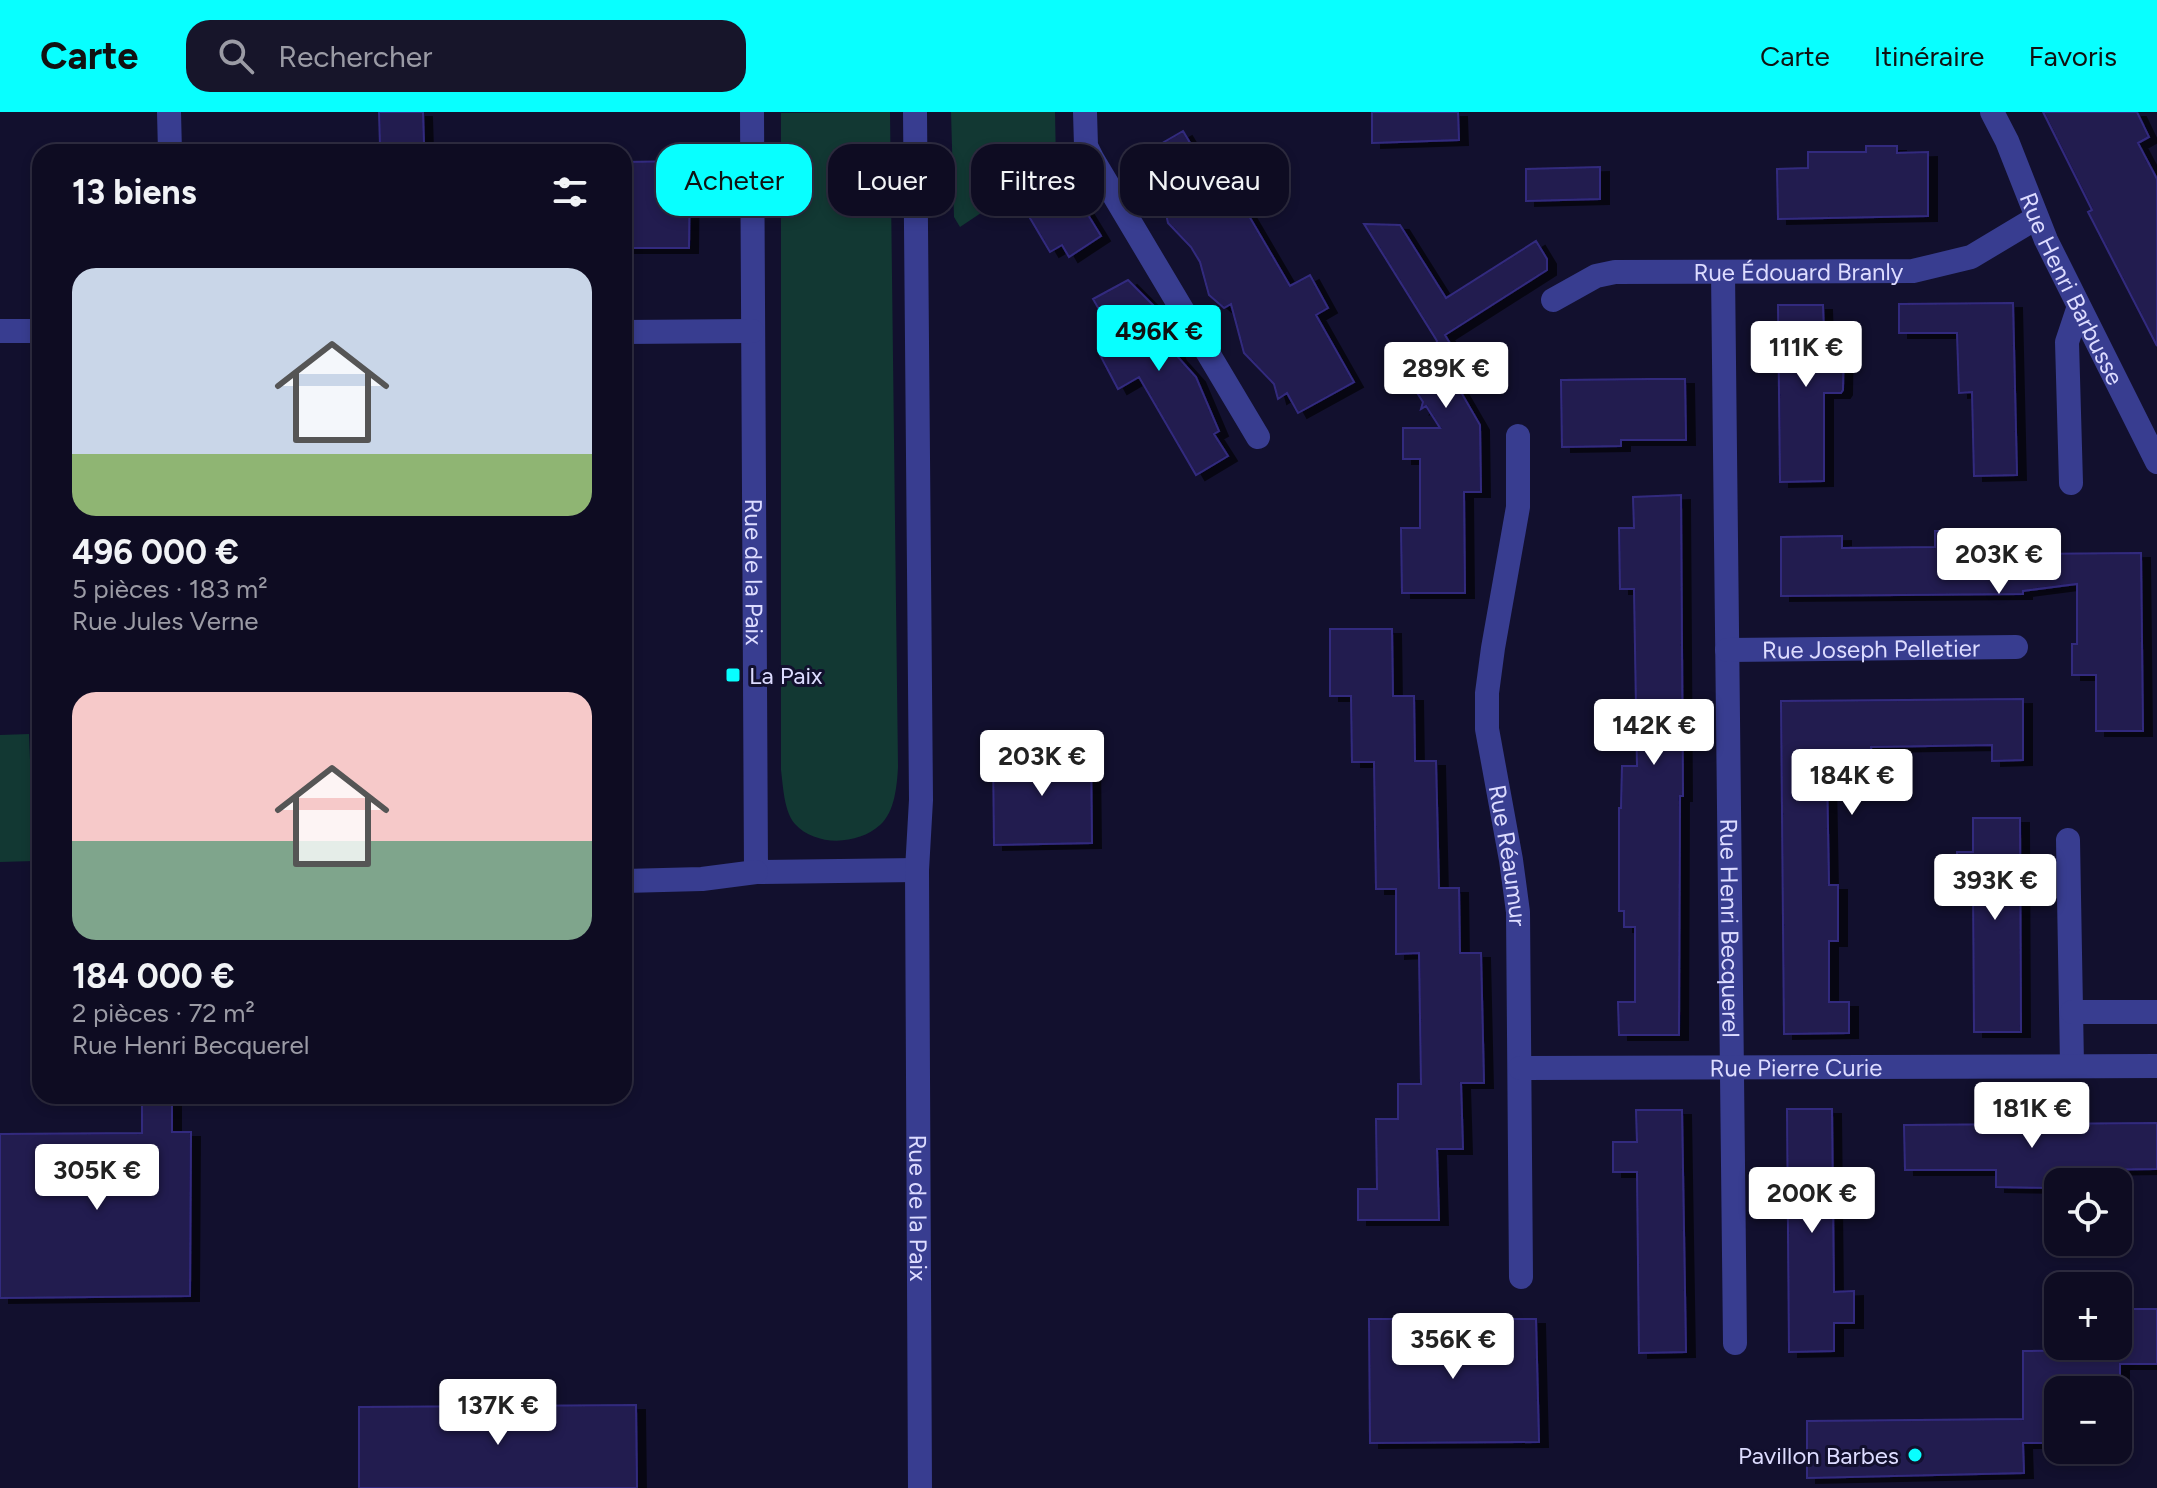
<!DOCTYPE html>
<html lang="fr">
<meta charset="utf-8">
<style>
body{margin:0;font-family:Figtree,sans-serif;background:#17152a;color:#f1f3f6;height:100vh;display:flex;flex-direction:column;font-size:30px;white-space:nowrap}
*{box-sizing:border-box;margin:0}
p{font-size:26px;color:#9b9ba5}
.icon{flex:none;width:44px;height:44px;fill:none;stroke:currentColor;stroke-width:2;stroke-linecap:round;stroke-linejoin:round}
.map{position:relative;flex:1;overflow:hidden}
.sheet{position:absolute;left:32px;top:32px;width:600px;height:960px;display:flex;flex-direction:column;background:#0e0c22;border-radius:24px;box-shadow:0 4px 12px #0003,0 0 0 2px #2e2c40}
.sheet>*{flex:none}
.hud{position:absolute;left:656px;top:32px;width:760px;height:72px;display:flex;gap:16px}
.fabs{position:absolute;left:2044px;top:1056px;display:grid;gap:16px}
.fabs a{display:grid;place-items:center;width:88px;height:88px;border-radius:16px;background:#0e0c22;box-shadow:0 4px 12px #0003,0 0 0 2px #2e2c40;font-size:40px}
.price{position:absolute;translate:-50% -68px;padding:0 18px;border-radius:8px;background:#fff;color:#222;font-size:26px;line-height:52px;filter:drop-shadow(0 2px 4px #0008)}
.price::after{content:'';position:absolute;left:50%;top:48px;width:24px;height:18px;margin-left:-12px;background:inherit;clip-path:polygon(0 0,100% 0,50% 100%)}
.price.selected{background:#08ffff;color:#111}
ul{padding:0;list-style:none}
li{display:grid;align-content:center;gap:16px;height:424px;padding:0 40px}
li span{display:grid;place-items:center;height:248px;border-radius:24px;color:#555}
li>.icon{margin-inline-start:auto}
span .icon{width:144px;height:144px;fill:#fffc;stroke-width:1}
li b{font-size:34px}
h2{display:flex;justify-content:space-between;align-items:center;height:96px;padding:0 40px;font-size:34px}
.tag{padding:0 28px;border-radius:24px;background:#0e0c22;box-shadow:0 4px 12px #0003,0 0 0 2px #2e2c40;font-size:28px;line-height:72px}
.tag.selected{background:#08ffff;color:#111}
header{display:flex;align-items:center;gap:48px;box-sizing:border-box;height:112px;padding:0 40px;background:#08ffff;color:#111}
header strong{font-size:38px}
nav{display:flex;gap:44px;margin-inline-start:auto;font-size:28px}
.search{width:560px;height:72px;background:#17152a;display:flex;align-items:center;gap:20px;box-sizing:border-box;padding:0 28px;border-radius:24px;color:#9b9ba5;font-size:30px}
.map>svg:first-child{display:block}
.green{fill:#123833}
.building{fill:#201a50;stroke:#332b7e;stroke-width:2;filter:url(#shadow)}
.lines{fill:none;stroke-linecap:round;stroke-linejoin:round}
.street{stroke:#383d90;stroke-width:24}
.poi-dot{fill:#08ffff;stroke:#12102e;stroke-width:3}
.labels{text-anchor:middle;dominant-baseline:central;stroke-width:6;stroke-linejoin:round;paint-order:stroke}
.street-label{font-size:24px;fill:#dddcff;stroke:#12102e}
.poi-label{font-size:24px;fill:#dddcff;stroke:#12102e;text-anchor:start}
</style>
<header>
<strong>Carte</strong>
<div class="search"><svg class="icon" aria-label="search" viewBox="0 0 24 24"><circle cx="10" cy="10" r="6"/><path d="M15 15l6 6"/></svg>Rechercher</div>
<nav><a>Carte</a><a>Itinéraire</a><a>Favoris</a></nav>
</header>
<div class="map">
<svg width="2157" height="1376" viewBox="0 0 2157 1376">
<defs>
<filter id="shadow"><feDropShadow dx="9" dy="5" stdDeviation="0" flood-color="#0009"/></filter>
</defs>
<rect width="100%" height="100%" fill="#12102e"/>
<!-- green -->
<path class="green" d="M 890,0 L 898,655 C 897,673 895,700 880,713 C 858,733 816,735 795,712 C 784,700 783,673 781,658 L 781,1 Z
M 951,0 L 1055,0 L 1056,51 L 960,115 L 954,105 Z
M 29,622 L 34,749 L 0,750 L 0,623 Z"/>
<!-- building -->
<path class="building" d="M 379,0 L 423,0 L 424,32 L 380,33 Z
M 1372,0 L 1458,0 L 1459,28 L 1372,31 Z
M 2043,0 L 2137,0 L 2149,25 L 2138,31 L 2157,67 L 2157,234 L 2088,100 L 2092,98 Z
M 1183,19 L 1202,51 L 1214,44 L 1290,174 L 1310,163 L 1328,196 L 1316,203 L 1354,270 L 1298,301 L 1287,281 L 1278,287 L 1274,272 L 1244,241 L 1231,192 L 1224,196 L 1209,183 L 1200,150 L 1191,135 L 1168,111 L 1163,88 L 1147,61 L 1154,57 L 1145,41 Z
M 1866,34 L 1897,34 L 1897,41 L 1928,40 L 1928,104 L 1778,107 L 1777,57 L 1808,56 L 1808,40 L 1866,40 Z
M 690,49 L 689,136 L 624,136 L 624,50 Z
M 1600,55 L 1600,87 L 1526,89 L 1526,57 Z
M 1074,80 L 1101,124 L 1069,145 L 1062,133 L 1050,140 L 1030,106 Z
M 1364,112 L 1400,113 L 1446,186 L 1536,129 L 1547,147 L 1547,158 L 1445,223 L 1472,268 L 1458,275 L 1480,313 L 1481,380 L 1464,380 L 1465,481 L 1402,481 L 1401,416 L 1420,416 L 1420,347 L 1403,347 L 1403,316 L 1440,316 L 1426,294 L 1421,297 L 1423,290 L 1414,276 L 1428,268 L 1437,229 Z
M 1128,168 L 1164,204 L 1177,244 L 1196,265 L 1219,319 L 1214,322 L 1228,344 L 1196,363 L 1139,265 L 1118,277 L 1100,243 L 1119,232 L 1093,187 Z
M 2013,191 L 2017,363 L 1974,364 L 1972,280 L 1959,281 L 1957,221 L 1899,221 L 1899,192 Z
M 1778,193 L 1823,193 L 1824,221 L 1844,221 L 1843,278 L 1841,281 L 1824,281 L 1824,369 L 1780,370 Z
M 1651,267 L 1685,267 L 1686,328 L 1621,328 L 1621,334 L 1562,335 L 1561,268 Z
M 1681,383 L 1683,684 L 1680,684 L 1679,923 L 1619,923 L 1618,890 L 1635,890 L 1635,815 L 1624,815 L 1624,799 L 1619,799 L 1619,696 L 1621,696 L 1622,654 L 1637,654 L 1634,477 L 1620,477 L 1619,416 L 1634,416 L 1633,385 Z
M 1935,419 L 1994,419 L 1994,434 L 2023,434 L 2023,442 L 2141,441 L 2143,619 L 2096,619 L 2096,563 L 2072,563 L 2072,532 L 2077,532 L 2077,472 L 2023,479 L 2023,482 L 1781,484 L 1781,425 L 1842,424 L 1842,436 L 1935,435 Z
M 1330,517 L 1392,517 L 1393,584 L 1414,584 L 1415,649 L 1436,649 L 1439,776 L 1459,776 L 1460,841 L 1481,841 L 1484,971 L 1461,971 L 1463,1037 L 1437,1037 L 1439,1108 L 1358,1108 L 1358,1077 L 1377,1077 L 1376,1007 L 1398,1007 L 1398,972 L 1421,972 L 1419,841 L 1396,842 L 1396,777 L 1376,777 L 1374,650 L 1352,650 L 1351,584 L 1330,584 Z
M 2023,587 L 2023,648 L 1992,649 L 1992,633 L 1871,635 L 1872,650 L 1843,651 L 1843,661 L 1827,661 L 1829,773 L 1838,773 L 1838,829 L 1829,829 L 1829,890 L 1849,890 L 1849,921 L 1784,922 L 1781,589 Z
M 1091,639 L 1092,731 L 994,733 L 993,640 Z
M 1973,706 L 2020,706 L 2021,920 L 1974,920 L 1973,770 L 1957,770 L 1957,740 L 1973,740 Z
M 142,984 L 172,984 L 172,1020 L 191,1020 L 190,1184 L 0,1186 L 0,1022 L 142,1021 Z
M 1787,997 L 1832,997 L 1834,1180 L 1854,1179 L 1854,1211 L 1834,1211 L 1834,1239 L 1789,1240 Z
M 1636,998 L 1682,998 L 1686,1240 L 1639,1241 L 1637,1060 L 1613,1060 L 1613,1030 L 1637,1030 Z
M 2157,1011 L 2157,1057 L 2084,1058 L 2084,1070 L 2058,1070 L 2058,1074 L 2053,1074 L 2053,1076 L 1996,1075 L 1996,1058 L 1905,1058 L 1904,1013 Z
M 2119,1197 L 2157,1197 L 2157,1252 L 2120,1252 L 2120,1278 L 2058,1278 L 2058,1331 L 2023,1331 L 2024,1361 L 1807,1366 L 1807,1309 L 2023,1307 L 2023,1239 L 2119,1238 Z
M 1369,1207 L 1536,1207 L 1539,1330 L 1370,1331 Z
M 636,1293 L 637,1376 L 359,1376 L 359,1295 Z"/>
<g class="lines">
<!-- street -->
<g class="street">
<path d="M 169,0 L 170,40"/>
<path id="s1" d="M 752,0 L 756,760 L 917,758"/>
<path id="s2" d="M 915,0 L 921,688 L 917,758 L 920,1376"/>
<path d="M 1085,0 L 1086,34 L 1093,48 L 1258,325"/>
<path id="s3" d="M 1992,0 L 2007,29 L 2046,128 L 2157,350"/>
<path id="s4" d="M 1723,160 L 1735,1231"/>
<path id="s5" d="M 1553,188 L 1596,164 L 1615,160 L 1913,159 L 1971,145 L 2036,106"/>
<path d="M 0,219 L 40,219"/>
<path d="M 624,220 L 752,219"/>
<path id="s6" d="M 1518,324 L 1518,395 L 1493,536 L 1487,581 L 1487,617 L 1511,748 L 1518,800 L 1521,1165"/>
<path d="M 2071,371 L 2067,230 L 2078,197"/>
<path id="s7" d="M 1727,538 L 2016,535"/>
<path d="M 2068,728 L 2072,953"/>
<path d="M 624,769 L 702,767 L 756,760"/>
<path d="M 2072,900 L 2157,900"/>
<path id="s8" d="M 1520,956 L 2157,954"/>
</g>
</g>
<!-- markers -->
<g class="poi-dot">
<rect x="725" y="555" width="16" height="16" rx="4"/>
<circle cx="1915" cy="1343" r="8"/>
</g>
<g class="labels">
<!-- street labels -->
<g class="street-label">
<text stroke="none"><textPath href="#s5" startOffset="252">Rue Édouard Branly</textPath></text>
<text stroke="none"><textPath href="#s3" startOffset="194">Rue Henri Barbusse</textPath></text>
<text stroke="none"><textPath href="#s1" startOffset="460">Rue de la Paix</textPath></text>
<text stroke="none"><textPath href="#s7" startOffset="144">Rue Joseph Pelletier</textPath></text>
<text stroke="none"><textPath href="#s6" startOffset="424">Rue Réaumur</textPath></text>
<text stroke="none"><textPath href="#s4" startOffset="656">Rue Henri Becquerel</textPath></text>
<text stroke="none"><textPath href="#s8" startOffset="276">Rue Pierre Curie</textPath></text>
<text stroke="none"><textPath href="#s2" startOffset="1096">Rue de la Paix</textPath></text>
</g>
<!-- poi labels -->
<g class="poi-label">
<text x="749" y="563">La Paix</text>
<text x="1899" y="1343" text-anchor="end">Pavillon Barbes</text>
</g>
</g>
</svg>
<div class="fabs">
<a><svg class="icon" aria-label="locate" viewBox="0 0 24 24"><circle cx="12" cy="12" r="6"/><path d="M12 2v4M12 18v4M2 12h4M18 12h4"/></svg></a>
<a>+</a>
<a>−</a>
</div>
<b class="price selected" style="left:1159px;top:261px">496K €</b>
<b class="price" style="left:1806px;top:277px">111K €</b>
<b class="price" style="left:1446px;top:298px">289K €</b>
<b class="price" style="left:1999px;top:484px">203K €</b>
<b class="price" style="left:1654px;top:655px">142K €</b>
<b class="price" style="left:1042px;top:686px">203K €</b>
<b class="price" style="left:1852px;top:705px">184K €</b>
<b class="price" style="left:1995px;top:810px">393K €</b>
<b class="price" style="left:2032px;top:1038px">181K €</b>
<b class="price" style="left:97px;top:1100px">305K €</b>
<b class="price" style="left:1812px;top:1123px">200K €</b>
<b class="price" style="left:1453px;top:1269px">356K €</b>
<b class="price" style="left:498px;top:1335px">137K €</b>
<div class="hud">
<a class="tag selected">Acheter</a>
<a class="tag">Louer</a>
<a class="tag">Filtres</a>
<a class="tag">Nouveau</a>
</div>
<section class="sheet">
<h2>13 biens<svg class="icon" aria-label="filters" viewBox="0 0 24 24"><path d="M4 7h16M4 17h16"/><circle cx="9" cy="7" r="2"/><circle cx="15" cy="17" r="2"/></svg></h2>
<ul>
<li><span style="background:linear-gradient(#c9d6e8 75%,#8fb573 0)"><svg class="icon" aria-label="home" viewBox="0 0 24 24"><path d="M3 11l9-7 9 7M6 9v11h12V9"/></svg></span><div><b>496 000 €</b><p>5 pièces · 183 m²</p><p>Rue Jules Verne</p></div></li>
<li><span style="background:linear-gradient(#f6c9c9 60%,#7fa58c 0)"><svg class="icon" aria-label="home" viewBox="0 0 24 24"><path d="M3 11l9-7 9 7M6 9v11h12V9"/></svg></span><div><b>184 000 €</b><p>2 pièces · 72 m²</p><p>Rue Henri Becquerel</p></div></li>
</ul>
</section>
</div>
